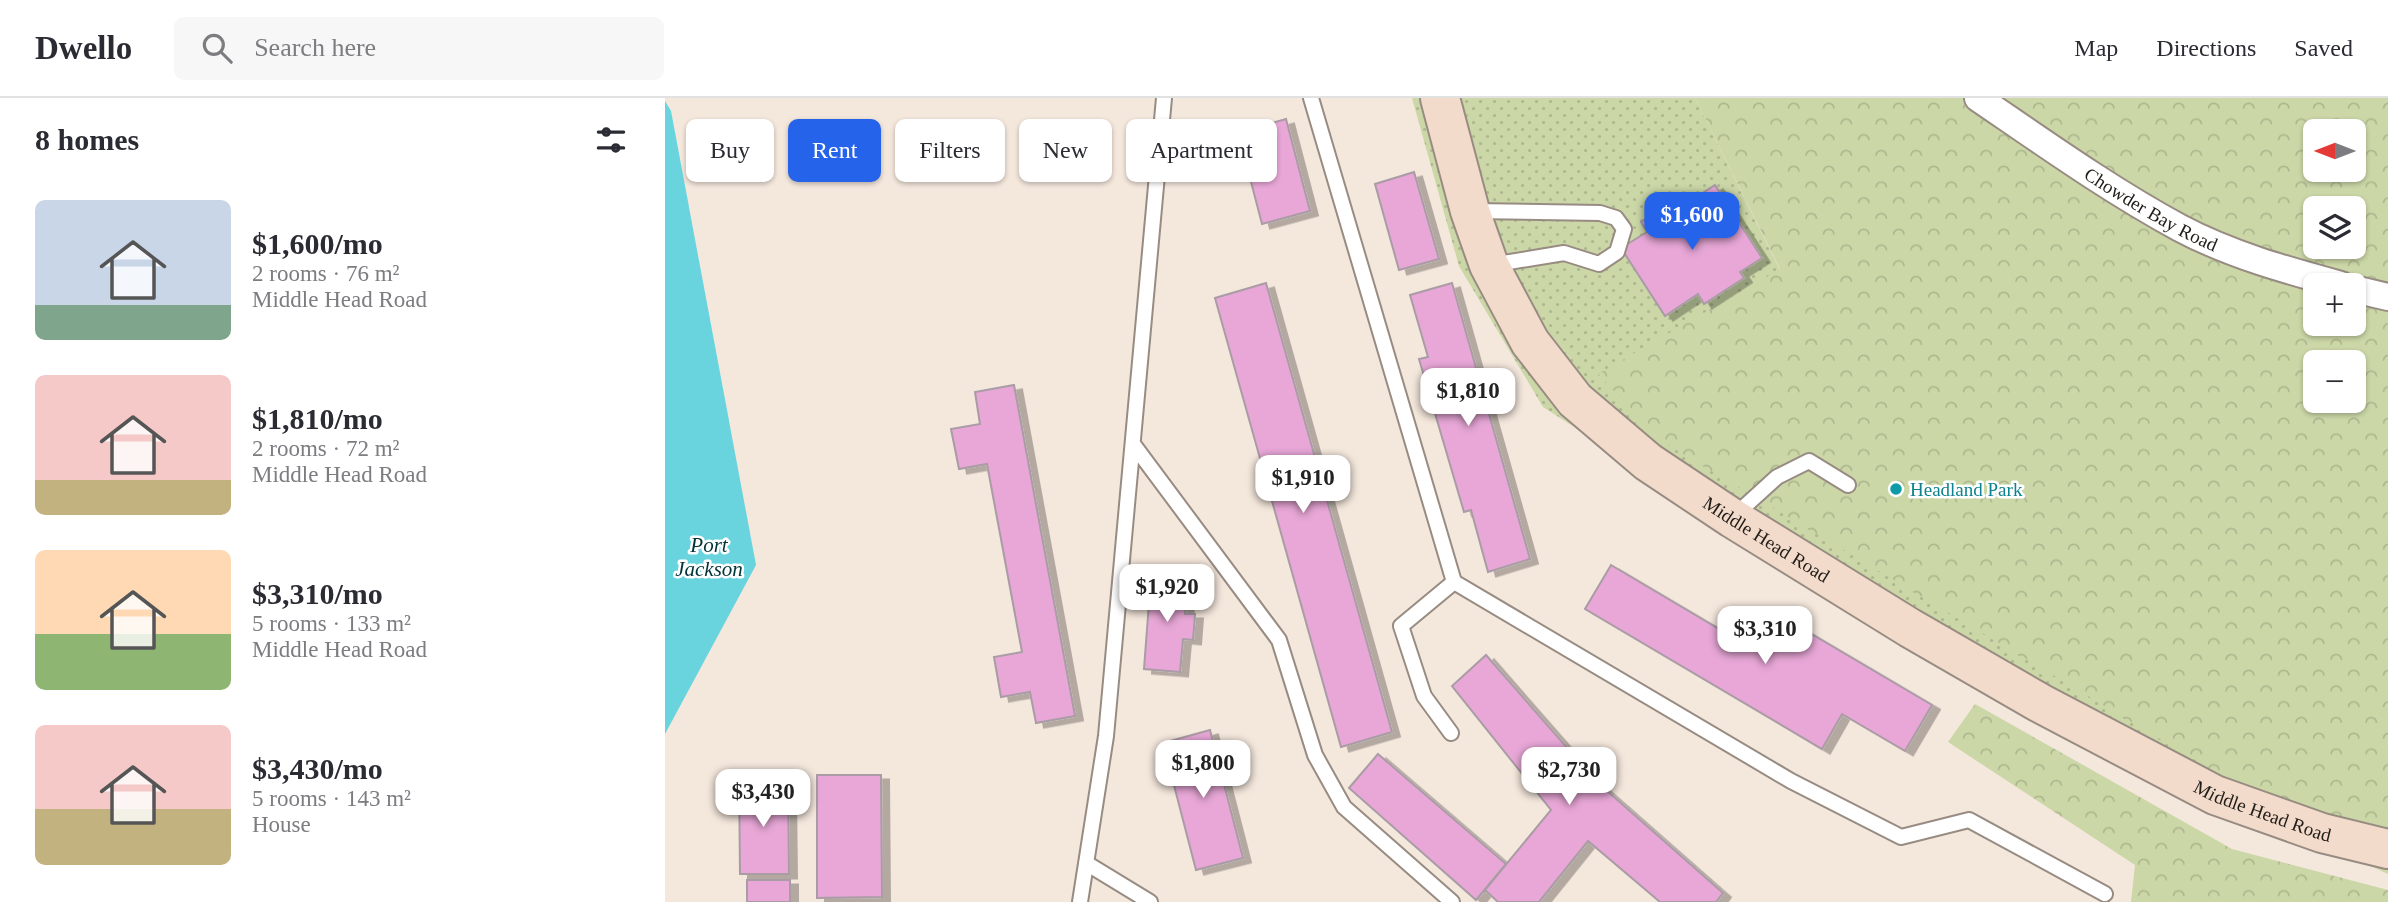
<!DOCTYPE html>
<meta charset="utf-8">
<style>
body{margin:0;font-family:Georgia,serif;background:#f7f7f7;color:#2b2b33;height:100vh;display:flex;flex-direction:column;font-size:26px;white-space:nowrap}
*{box-sizing:border-box;margin:0}
p{font-size:23px;color:#7c7c81}
.icon{flex:none;width:38px;height:38px;fill:none;stroke:currentColor;stroke-width:2;stroke-linecap:round;stroke-linejoin:round}
.map{position:relative;flex:1;overflow:hidden}
.drawer{display:flex;flex-direction:column;background:#fff;width:665px}
.drawer>*{flex:none}
.hud{position:absolute;left:21px;top:21px;width:665px;height:63px;display:flex;gap:14px}
.needle{width:46px;rotate:270deg}
.buttons{position:absolute;left:1638px;top:21px;display:grid;gap:14px}
.buttons a{display:grid;place-items:center;width:63px;height:63px;border-radius:10px;background:#fff;box-shadow:0 2px 5px #0004;font-size:35px}
.price{position:absolute;translate:-50% -60px;padding:0 16px;border-radius:14px;background:#fff;color:#222;font-size:23px;line-height:46px;filter:drop-shadow(0 2px 4px #0008)}
.price::after{content:'';position:absolute;left:50%;top:42px;width:21px;height:16px;margin-left:-10px;background:inherit;clip-path:polygon(0 0,100% 0,50% 100%)}
.price.current{background:#2563eb;color:#fff}
ul{padding:0;list-style:none}
li{display:flex;align-items:center;gap:21px;height:175px;padding:0 35px}
li span{display:grid;place-items:center;flex:none;width:196px;height:140px;border-radius:10px;color:#555}
li>.icon{margin-inline-start:auto}
span .icon{width:84px;height:84px;fill:#fffc;stroke-width:1}
li b{font-size:30px}
h2{display:flex;justify-content:space-between;align-items:center;height:84px;padding:0 35px;font-size:30px}
.pill{padding:0 24px;border-radius:10px;background:#fff;box-shadow:0 2px 5px #0004;font-size:24px;line-height:63px}
.pill.current{background:#2563eb;color:#fff}
header{display:flex;align-items:center;gap:42px;box-sizing:border-box;height:98px;padding:0 35px;background:#fff;border-bottom:2px solid #e1e1e2}
header strong{font-size:33px}
nav{display:flex;gap:38px;margin-inline-start:auto;font-size:24px}
.search{width:490px;height:63px;background:#f7f7f7;display:flex;align-items:center;gap:18px;box-sizing:border-box;padding:0 24px;border-radius:10px;color:#7c7c81;font-size:26px}
main{display:flex;flex:1;min-height:0}
.map>svg:first-child{display:block}
.grass{fill:url(#grass-dots)}
.forest{fill:url(#forest-crowns);fill-rule:evenodd}
.water{fill:#69d3de}
.building{fill:#e8a7d7;stroke:#a99ca5;stroke-width:2;filter:url(#shadow)}
.lines{fill:none;stroke-linecap:round;stroke-linejoin:round}
.lane-casing{stroke:#988c82;stroke-width:18}
.street-casing{stroke:#988c82;stroke-width:30}
.secondary-casing{stroke:#988c82;stroke-width:42}
.lane{stroke:#fff;stroke-width:14}
.street{stroke:#fff;stroke-width:26}
.secondary{stroke:#f3dbcb;stroke-width:38}
.culture-dot{fill:#0f9aa8;stroke:#fff;stroke-width:2.5}
.labels{text-anchor:middle;dominant-baseline:central;stroke-width:5;stroke-linejoin:round;paint-order:stroke}
.street-label{font-size:19px;fill:#211d19;stroke:#fff}
.culture-label{font-size:19px;fill:#0d838f;stroke:#fff;text-anchor:start}
.water-label{font-size:21px;font-style:italic;fill:#003338;stroke:#fff}
</style>
<header>
<strong>Dwello</strong>
<div class="search"><svg class="icon" aria-label="search" viewBox="0 0 24 24"><circle cx="10" cy="10" r="6"/><path d="M15 15l6 6"/></svg>Search here</div>
<nav><a>Map</a><a>Directions</a><a>Saved</a></nav>
</header>
<main>
<section class="drawer">
<h2>8 homes<svg class="icon" aria-label="filters" viewBox="0 0 24 24"><path d="M4 7h16M4 17h16"/><circle cx="9" cy="7" r="2"/><circle cx="15" cy="17" r="2"/></svg></h2>
<ul>
<li><span style="background:linear-gradient(#c9d6e8 75%,#7fa58c 0)"><svg class="icon" aria-label="home" viewBox="0 0 24 24"><path d="M3 11l9-7 9 7M6 9v11h12V9"/></svg></span><div><b>$1,600/mo</b><p>2 rooms · 76 m²</p><p>Middle Head Road</p></div></li>
<li><span style="background:linear-gradient(#f6c9c9 75%,#c2b280 0)"><svg class="icon" aria-label="home" viewBox="0 0 24 24"><path d="M3 11l9-7 9 7M6 9v11h12V9"/></svg></span><div><b>$1,810/mo</b><p>2 rooms · 72 m²</p><p>Middle Head Road</p></div></li>
<li><span style="background:linear-gradient(#ffd9b3 60%,#8fb573 0)"><svg class="icon" aria-label="home" viewBox="0 0 24 24"><path d="M3 11l9-7 9 7M6 9v11h12V9"/></svg></span><div><b>$3,310/mo</b><p>5 rooms · 133 m²</p><p>Middle Head Road</p></div></li>
<li><span style="background:linear-gradient(#f6c9c9 60%,#c2b280 0)"><svg class="icon" aria-label="home" viewBox="0 0 24 24"><path d="M3 11l9-7 9 7M6 9v11h12V9"/></svg></span><div><b>$3,430/mo</b><p>5 rooms · 143 m²</p><p>House</p></div></li>
</ul>
</section>
<div class="map">
<svg width="1723" height="804" viewBox="0 0 1723 804">
<defs>
<pattern id="grass-dots" width="8" height="8" patternUnits="userSpaceOnUse" patternTransform="scale(1.75)"><rect width="8" height="8" fill="#cbd7a7"/><path d="M2 2h.1M6 6h.1" fill="none" stroke="#aeb88f" stroke-width="1.8" stroke-linecap="round"/></pattern>
<pattern id="forest-crowns" width="20" height="18" patternUnits="userSpaceOnUse" patternTransform="scale(1.75)"><rect width="20" height="18" fill="#cbd7a7"/><path d="M2 6a3 3 0 1 1 6 0M12 15a3 3 0 1 1 6 0" fill="none" stroke="#aeb88f"/></pattern>
<filter id="shadow"><feDropShadow dx="8" dy="4.5" stdDeviation="0" flood-color="#0004"/></filter>
</defs>
<rect width="100%" height="100%" fill="#f4e7dc"/>
<!-- grass -->
<path class="grass" d="M 747,0 L 1030,0 L 1115,172 L 1723,477 L 1723,776 L 1320,592 L 878,309 L 794,168 Z"/>
<!-- forest -->
<path class="forest" d="M 1030,0 L 1723,0 L 1723,732 L 1582,693 L 998,344 L 933,276 L 1115,171 ZM 1650,33 L 1689,33 L 1689,72 L 1650,72 ZM 1650,110 L 1689,110 L 1689,149 L 1650,149 ZM 1650,187 L 1689,187 L 1689,226 L 1650,226 ZM 1650,264 L 1689,264 L 1689,303 L 1650,303 Z
M 1310,606 L 1567,751 L 1723,792 L 1723,804 L 1466,804 L 1470,767 L 1283,644 Z"/>
<!-- water -->
<path class="water" d="M 0,3 L 6,13 L 91,467 L 0,636 Z"/>
<!-- building -->
<path class="building" d="M 621,21 L 645,113 L 597,126 L 573,34 L 586,30 L 589,39 L 610,33 L 607,25 Z
M 749,74 L 774,161 L 734,172 L 710,86 Z
M 1050,87 L 1097,160 L 1075,174 L 1079,180 L 1039,206 L 1033,196 L 1000,218 L 956,150 L 982,134 L 976,124 L 1002,108 L 1007,115 Z
M 601,185 L 727,634 L 676,649 L 550,200 Z
M 787,185 L 865,461 L 823,474 L 806,412 L 799,414 L 754,261 L 763,259 L 745,197 Z
M 349,287 L 410,618 L 371,625 L 365,594 L 336,599 L 329,559 L 357,554 L 322,366 L 294,371 L 286,331 L 315,326 L 310,294 Z
M 946,467 L 1088,551 L 1109,514 L 1267,607 L 1240,653 L 1177,616 L 1157,651 L 920,511 Z
M 486,478 L 523,482 L 520,516 L 530,516 L 528,542 L 518,541 L 515,574 L 479,571 Z
M 821,557 L 932,684 L 1058,795 L 1051,804 L 995,804 L 923,743 L 874,804 L 833,804 L 820,792 L 886,712 L 787,588 Z
M 545,632 L 578,760 L 531,772 L 498,645 Z
M 713,656 L 841,766 L 811,802 L 684,690 Z
M 92,675 L 92,694 L 123,693 L 124,776 L 75,776 L 74,676 Z
M 152,677 L 216,677 L 217,799 L 152,800 Z
M 82,782 L 125,782 L 125,804 L 82,804 Z"/>
<g class="lines">
<!-- lane casing -->
<g class="lane-casing">
<path id="lane" d="M 646,0 L 789,484 L 1126,683 L 1236,739 L 1304,722 L 1440,796
M 807,113 L 935,115 L 951,120 L 959,131 L 952,154 L 934,166 L 899,155 L 826,167
M 468,346 L 614,542 L 650,657 L 679,709 L 787,804
M 1068,419 L 1112,379 L 1144,363 L 1183,387
M 786,635 L 759,598 L 736,528 L 789,484
M 421,765 L 485,804
M 415,804 L 441,638 L 499,0"/>
</g>
<!-- street casing -->
<g class="street-casing">
<g id="street">
<path id="s1" d="M 1313,0 C 1379,45 1445,92 1515,130 C 1566,157 1621,172 1676,187"/>
<path d="M 1689,191 L 1723,199"/>
</g>
</g>
<!-- secondary casing -->
<g class="secondary-casing">
<g id="secondary">
<path id="s2" d="M 775,0 L 805,113 L 824,167 L 865,244 L 910,302 L 983,364 L 1067,420 L 1245,530 L 1375,605 L 1550,697 L 1657,735 L 1723,751"/>
</g>
</g>
<!-- lane -->
<use href="#lane" class="lane"/>
<!-- street -->
<use href="#street" class="street"/>
<!-- secondary -->
<use href="#secondary" class="secondary"/>
</g>
<!-- markers -->
<circle class="culture-dot" cx="1231" cy="391" r="7"/>
<g class="labels">
<!-- street labels -->
<g class="street-label">
<text stroke="none"><textPath href="#s1" startOffset="206">Chowder Bay Road</textPath></text>
<text stroke="none"><textPath href="#s2" startOffset="572">Middle Head Road</textPath></text>
<text stroke="none"><textPath href="#s2" startOffset="1139">Middle Head Road</textPath></text>
</g>
<!-- culture labels -->
<g class="culture-label">
<text x="1245" y="391">Headland Park</text>
</g>
<!-- water labels -->
<g class="water-label">
<text x="44" y="447">Port<tspan x="44" dy="24">Jackson</tspan></text>
</g>
</g>
</svg>
<div class="buttons">
<a><svg class="needle" viewBox="-14 -14 28 28"><path d="M0-13l5 13h-10z" fill="#e53935"/><path d="M0 13l5-13h-10z" fill="#7c7c81"/></svg></a>
<a><svg class="icon" aria-label="layers" viewBox="0 0 24 24"><path d="M12 4l9 5-9 5-9-5zM3 14l9 5 9-5"/></svg></a>
<a>+</a>
<a>−</a>
</div>
<b class="price current" style="left:1027px;top:154px">$1,600</b>
<b class="price" style="left:803px;top:330px">$1,810</b>
<b class="price" style="left:638px;top:417px">$1,910</b>
<b class="price" style="left:502px;top:526px">$1,920</b>
<b class="price" style="left:1100px;top:568px">$3,310</b>
<b class="price" style="left:538px;top:702px">$1,800</b>
<b class="price" style="left:904px;top:709px">$2,730</b>
<b class="price" style="left:98px;top:731px">$3,430</b>
<div class="hud">
<a class="pill">Buy</a>
<a class="pill current">Rent</a>
<a class="pill">Filters</a>
<a class="pill">New</a>
<a class="pill">Apartment</a>
</div>
</div>
</main>
